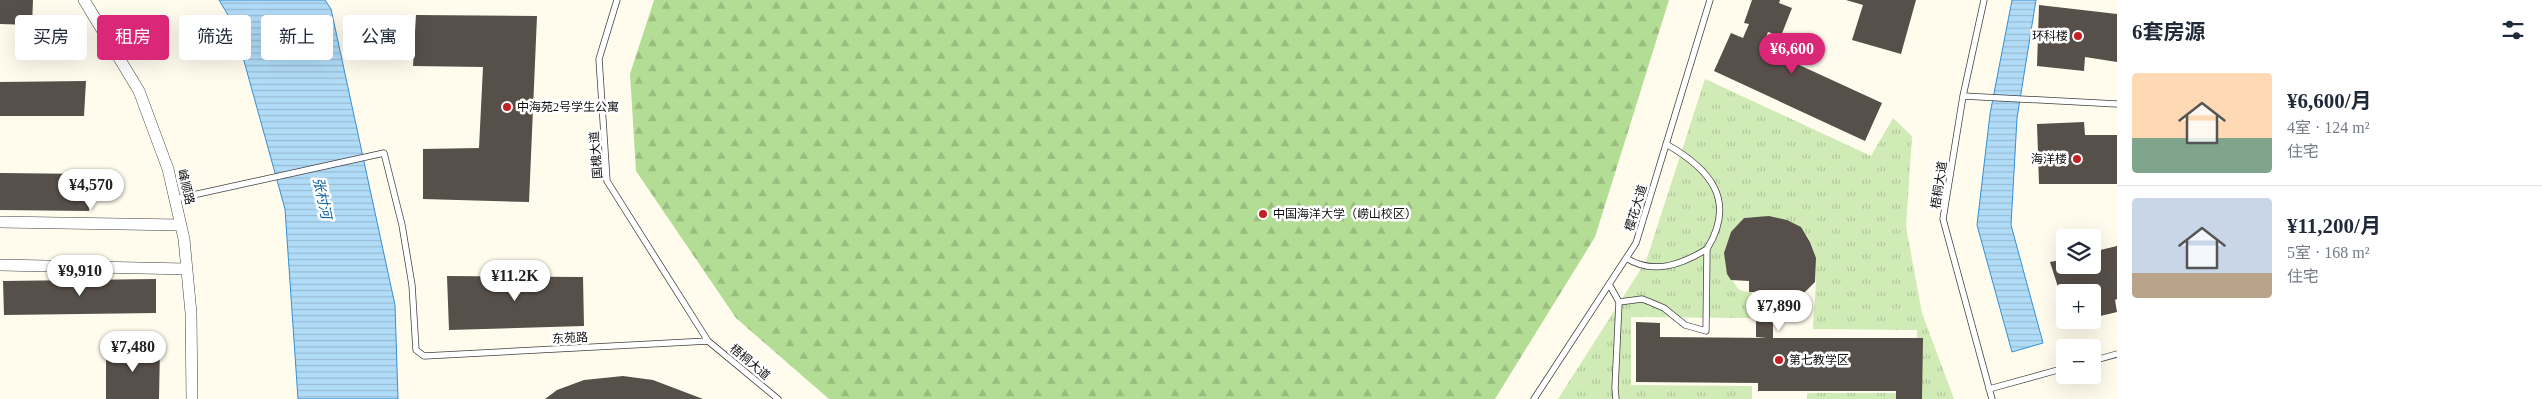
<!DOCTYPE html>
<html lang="zh">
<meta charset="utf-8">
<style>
body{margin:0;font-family:"Times New Roman","Noto Sans SC",serif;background:#f2f2f3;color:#1f2937;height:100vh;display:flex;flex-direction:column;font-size:19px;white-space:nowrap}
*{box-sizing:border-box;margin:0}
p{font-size:16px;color:#747a83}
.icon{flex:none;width:28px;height:28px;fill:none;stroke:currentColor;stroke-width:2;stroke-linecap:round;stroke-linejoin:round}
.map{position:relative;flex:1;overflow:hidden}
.sheet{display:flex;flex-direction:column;background:#fff;width:425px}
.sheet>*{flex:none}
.hud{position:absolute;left:15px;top:15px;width:475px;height:45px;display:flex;gap:10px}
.fabs{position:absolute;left:2056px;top:229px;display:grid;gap:10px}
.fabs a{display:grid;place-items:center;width:45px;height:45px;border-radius:5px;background:#fff;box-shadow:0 5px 20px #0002;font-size:25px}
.price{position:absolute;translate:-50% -42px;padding:0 11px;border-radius:18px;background:#fff;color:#222;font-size:16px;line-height:32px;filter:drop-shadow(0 1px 2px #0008)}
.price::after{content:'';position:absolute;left:50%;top:30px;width:15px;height:11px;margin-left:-8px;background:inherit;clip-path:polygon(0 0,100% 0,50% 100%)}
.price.selected{background:#db2777;color:#fff}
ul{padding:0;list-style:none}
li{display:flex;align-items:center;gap:15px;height:125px;padding:0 15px}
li+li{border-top:1px solid #e0e1e3}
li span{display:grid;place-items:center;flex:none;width:140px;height:100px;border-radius:5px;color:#555}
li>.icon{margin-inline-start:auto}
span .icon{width:60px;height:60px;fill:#fffc;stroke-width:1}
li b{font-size:21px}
h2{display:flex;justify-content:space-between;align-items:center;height:60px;padding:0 15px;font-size:21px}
.tag{padding:0 18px;border-radius:5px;background:#fff;box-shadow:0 5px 20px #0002;font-size:18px;line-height:45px}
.tag.selected{background:#db2777;color:#fff}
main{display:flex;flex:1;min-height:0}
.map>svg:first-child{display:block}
.forest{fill:url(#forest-firs)}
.park{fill:url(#park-tufts)}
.water{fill:url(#water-rules);stroke:#3590d2}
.building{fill:#574f49}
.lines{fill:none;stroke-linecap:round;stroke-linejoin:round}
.lane-casing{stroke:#404040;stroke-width:7}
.street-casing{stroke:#404040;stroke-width:12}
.lane{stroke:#fff;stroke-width:5.5}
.street{stroke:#fff;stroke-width:11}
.poi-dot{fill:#c32025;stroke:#fff;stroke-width:2}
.labels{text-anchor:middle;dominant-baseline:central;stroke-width:5;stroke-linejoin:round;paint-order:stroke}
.poi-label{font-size:12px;fill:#0d0d0d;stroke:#fff;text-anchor:start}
.street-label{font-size:12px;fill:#0d0d0d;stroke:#fff}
.water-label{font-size:14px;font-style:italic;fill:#1261a4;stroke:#fff}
</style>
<main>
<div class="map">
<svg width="2117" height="399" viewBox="0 0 2117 399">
<defs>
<pattern id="forest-firs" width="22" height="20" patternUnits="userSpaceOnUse" patternTransform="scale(1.25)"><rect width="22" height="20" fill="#b3dc95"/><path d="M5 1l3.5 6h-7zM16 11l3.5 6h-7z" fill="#99bc7f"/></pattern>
<pattern id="park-tufts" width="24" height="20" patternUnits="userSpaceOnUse" patternTransform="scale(1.25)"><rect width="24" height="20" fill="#d0ebb6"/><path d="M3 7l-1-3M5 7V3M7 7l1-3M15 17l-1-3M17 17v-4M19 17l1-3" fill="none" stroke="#b1c89b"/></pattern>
<pattern id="water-rules" width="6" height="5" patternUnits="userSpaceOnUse" patternTransform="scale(1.25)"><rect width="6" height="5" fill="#b1dcf8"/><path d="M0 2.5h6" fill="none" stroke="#97bcd3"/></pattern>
</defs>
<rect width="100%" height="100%" fill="#fffcee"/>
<!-- forest -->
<path class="forest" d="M 654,0 L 1669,0 L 1595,237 L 1495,399 L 829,399 L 736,318 L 636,171 L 630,74 Z"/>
<!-- park -->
<path class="park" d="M 1705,79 L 1871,156 L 1893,118 L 1912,136 L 1906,227 L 1922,313 L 1954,399 L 1807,399 L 1807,393 L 1917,393 L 1917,330 L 1813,329 C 1816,264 1832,212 1744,218 C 1721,243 1718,262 1739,290 L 1754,293 L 1755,318 L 1631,317 L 1631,385 L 1752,386 L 1752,399 L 1558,399 L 1646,261 Z"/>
<!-- water -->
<path class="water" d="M 219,0 L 325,0 L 331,9 L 395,305 L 398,399 L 298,399 L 285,209 L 234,25 Z
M 2012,0 L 2036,0 L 2017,118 L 2011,225 L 2043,343 L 2012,352 L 1977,225 L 1990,114 Z"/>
<!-- building -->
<path class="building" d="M 0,0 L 33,0 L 32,25 L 0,24 Z
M 1752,0 L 1780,0 L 1779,3 L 1792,8 L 1781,36 L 1768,32 L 1762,48 L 1882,103 L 1865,141 L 1714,71 L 1731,33 L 1743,38 L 1749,24 L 1744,23 Z
M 1846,0 L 1916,0 L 1901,54 L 1852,40 L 1863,5 Z
M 2039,5 L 2117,14 L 2117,62 L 2085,57 L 2084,71 L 2037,66 Z
M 416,15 L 537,16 L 529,202 L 423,199 L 423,149 L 479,148 L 483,67 L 413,66 Z
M 86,81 L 84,116 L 0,116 L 0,82 Z
M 2084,122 L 2085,135 L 2117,135 L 2117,184 L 2039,184 L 2037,124 Z
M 0,173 L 91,174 L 89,211 L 0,210 Z
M 1769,216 L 1787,220 L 1801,227 L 1810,242 L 1816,258 L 1815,282 L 1807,290 L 1797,299 L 1773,298 L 1773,338 L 1923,338 L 1922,399 L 1896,399 L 1896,391 L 1758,391 L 1758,383 L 1636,382 L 1636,322 L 1660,323 L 1660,337 L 1767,338 L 1756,337 L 1756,292 L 1749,292 L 1749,281 L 1731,280 L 1727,274 L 1724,253 L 1731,232 L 1744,218 Z
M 2117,246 L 2117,299 L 2115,300 L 2117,312 L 2092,318 L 2092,292 L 2065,292 L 2065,309 L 2050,262 L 2065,259 L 2065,265 L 2092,265 L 2092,252 Z
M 447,276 L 583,277 L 584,326 L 449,330 Z
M 156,279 L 156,313 L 4,315 L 3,281 Z
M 106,346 L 160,347 L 159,399 L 106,399 Z
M 623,376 L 653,380 L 703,399 L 545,399 L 557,390 L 584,380 Z"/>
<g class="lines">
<!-- lane casing -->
<g class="lane-casing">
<path id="lane" d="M 617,0 L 599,59 L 607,181 L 708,341 L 778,399
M 1984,0 L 1963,96 L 1943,219 L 1992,399
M 1963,96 L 2117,104
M 1666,144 C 1710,169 1737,200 1707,249
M 175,199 L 384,153 L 402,225 L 412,285 L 416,350 L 424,356 L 708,341
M 1609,284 L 1619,302 L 1615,388 L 1616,399
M 1619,302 L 1642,299 L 1650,302 L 1664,308 L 1685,325 L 1706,331 L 1707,249 C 1681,265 1653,275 1626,258
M 2092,361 L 2117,354
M 1989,389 L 2065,368
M 1534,399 L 1636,243 L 1710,0"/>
</g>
<!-- street casing -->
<g class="street-casing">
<path id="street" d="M 84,0 L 139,91 L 168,169 L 184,239 L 191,313 L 192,399
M 0,222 L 181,225
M 0,265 L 187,269"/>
</g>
<!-- lane -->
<use href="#lane" class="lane"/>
<!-- street -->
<use href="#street" class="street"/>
</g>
<!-- markers -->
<g class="poi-dot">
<circle cx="2078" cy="36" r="5"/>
<circle cx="507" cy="107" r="5"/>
<circle cx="2077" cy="159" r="5"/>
<circle cx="1263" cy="214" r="5"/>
<circle cx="1779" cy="360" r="5"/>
</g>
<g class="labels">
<!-- poi labels -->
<g class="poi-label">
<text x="2068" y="36" text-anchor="end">环科楼</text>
<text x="517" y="107">中海苑2号学生公寓</text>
<text x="2067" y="159" text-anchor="end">海洋楼</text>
<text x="1273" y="214">中国海洋大学（崂山校区）</text>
<text x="1789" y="360">第七教学区</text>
</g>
<!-- street labels -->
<g class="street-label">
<text transform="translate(596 155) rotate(-95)">国槐大道</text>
<text transform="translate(1939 185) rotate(-81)">梧桐大道</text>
<text transform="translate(186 187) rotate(76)">峰顺路</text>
<text transform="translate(1636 208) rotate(-73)">樱花大道</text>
<text transform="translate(570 338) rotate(-3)">东苑路</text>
<text transform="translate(750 362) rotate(40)">梧桐大道</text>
</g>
<!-- water labels -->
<g class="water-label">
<text transform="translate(322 198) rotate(78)">张村河</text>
</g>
</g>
</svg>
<div class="fabs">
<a><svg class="icon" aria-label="layers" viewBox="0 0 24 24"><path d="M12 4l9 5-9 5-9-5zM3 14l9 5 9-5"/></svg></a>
<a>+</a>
<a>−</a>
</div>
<b class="price selected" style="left:1792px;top:75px">¥6,600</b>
<b class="price" style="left:91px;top:211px">¥4,570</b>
<b class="price" style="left:80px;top:297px">¥9,910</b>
<b class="price" style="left:515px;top:302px">¥11.2K</b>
<b class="price" style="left:1779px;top:332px">¥7,890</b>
<b class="price" style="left:133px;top:373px">¥7,480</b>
<div class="hud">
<a class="tag">买房</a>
<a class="tag selected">租房</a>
<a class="tag">筛选</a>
<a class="tag">新上</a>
<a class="tag">公寓</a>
</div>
</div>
<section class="sheet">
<h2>6套房源<svg class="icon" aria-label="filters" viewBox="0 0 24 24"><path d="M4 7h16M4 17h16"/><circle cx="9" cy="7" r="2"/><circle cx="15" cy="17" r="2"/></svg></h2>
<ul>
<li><span style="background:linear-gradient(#ffd9b3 65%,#7fa58c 0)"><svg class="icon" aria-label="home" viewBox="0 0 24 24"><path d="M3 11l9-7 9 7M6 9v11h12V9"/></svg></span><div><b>¥6,600/月</b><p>4室 · 124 m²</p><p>住宅</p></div></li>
<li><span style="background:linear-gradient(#c9d6e8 75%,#b9a48a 0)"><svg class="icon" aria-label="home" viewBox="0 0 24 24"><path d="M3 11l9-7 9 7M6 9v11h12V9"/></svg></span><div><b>¥11,200/月</b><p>5室 · 168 m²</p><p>住宅</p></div></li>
</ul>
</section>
</main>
